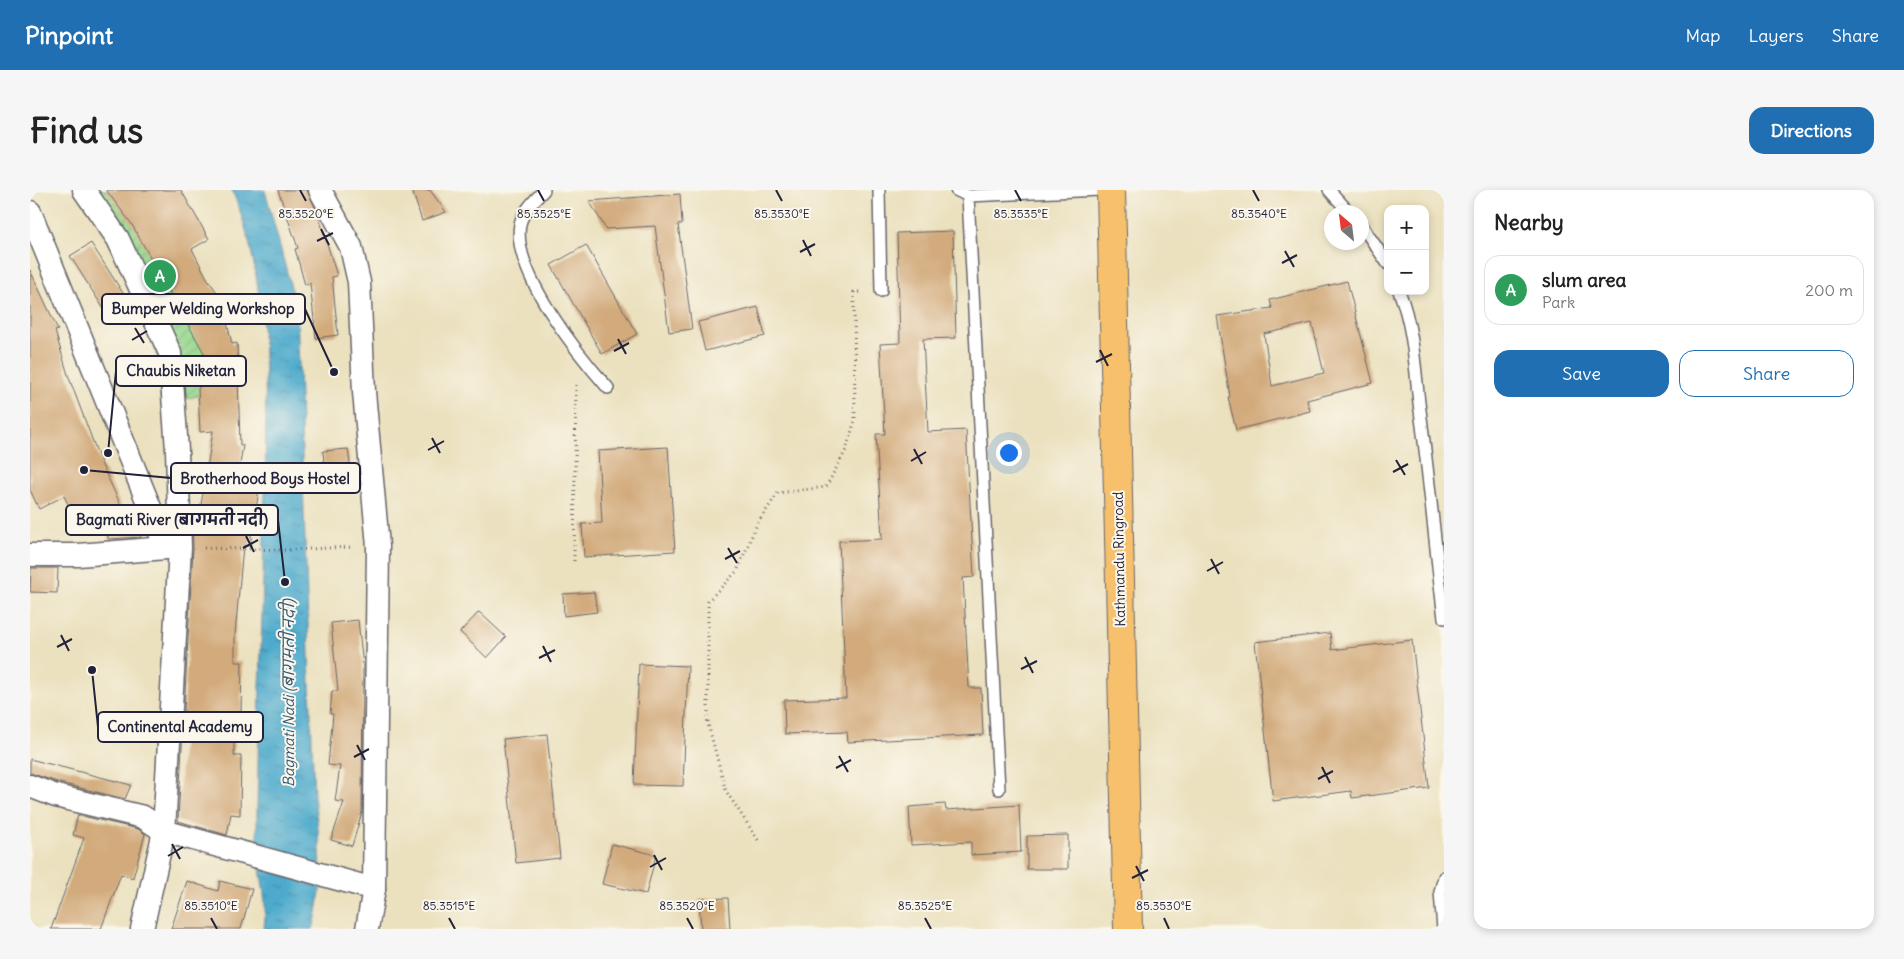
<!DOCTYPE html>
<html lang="en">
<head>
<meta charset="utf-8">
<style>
	:root { --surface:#fff; --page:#f6f6f6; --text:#222; --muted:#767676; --line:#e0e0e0; --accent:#1f6fb2 }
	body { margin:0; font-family:Delius,"Playpen Sans Deva",sans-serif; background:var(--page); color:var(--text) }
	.controls { position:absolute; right:15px; top:15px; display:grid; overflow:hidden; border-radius:10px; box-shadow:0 2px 8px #0003 }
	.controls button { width:45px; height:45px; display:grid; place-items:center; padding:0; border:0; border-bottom:1px solid var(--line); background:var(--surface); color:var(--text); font:25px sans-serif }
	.compass { position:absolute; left:1294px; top:15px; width:45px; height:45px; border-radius:50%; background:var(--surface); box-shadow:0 2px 8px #0003; rotate:332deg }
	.you { position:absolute; left:978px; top:262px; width:18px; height:18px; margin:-12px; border:4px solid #fff; border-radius:50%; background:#1a73e8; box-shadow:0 0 0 8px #1a73e833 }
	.badge { display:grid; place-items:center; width:32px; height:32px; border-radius:50%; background:var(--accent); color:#fff; font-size:16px; font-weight:700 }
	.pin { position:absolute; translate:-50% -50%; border:2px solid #fff; box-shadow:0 1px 5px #0006 }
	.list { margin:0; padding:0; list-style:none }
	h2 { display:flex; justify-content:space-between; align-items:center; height:65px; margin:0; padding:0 20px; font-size:21px }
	h2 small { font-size:16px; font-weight:400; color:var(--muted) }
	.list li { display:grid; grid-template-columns:32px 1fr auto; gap:15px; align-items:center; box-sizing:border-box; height:70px; margin:0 10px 10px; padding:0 10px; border:1px solid var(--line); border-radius:15px }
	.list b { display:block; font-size:19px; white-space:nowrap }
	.list p { margin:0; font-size:16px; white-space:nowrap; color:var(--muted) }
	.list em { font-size:16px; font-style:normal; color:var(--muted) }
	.actions { display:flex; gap:10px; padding:15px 20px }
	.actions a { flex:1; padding:11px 0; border:1px solid var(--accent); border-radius:15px; text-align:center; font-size:18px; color:var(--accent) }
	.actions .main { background:var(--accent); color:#fff }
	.map { position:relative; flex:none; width:1414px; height:739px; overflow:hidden; border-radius:15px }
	header { display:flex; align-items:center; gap:30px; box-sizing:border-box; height:70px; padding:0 25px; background:var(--accent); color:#fff }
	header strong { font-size:24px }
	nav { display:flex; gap:28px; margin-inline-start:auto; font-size:18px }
	.intro { display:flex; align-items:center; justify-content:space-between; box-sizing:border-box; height:120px; padding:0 30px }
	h1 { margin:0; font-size:35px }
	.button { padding:12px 22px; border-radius:15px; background:var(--accent); color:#fff; font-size:18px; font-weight:700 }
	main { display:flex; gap:30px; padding:0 30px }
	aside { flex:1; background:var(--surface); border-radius:15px; box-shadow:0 2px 8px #0003 }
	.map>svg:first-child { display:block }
	.garden { fill:url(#garden-furrows); stroke:#5c7c64 }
	.water { fill:url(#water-ripples); stroke:#386684 }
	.building { fill:#d2aa7b; fill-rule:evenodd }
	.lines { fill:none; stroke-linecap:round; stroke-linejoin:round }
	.service-casing { stroke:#686569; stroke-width:14 }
	.minor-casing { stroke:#686569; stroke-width:25 }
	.trunk-casing { stroke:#686569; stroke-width:30 }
	.path { stroke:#686569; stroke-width:3; stroke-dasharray:1 4; stroke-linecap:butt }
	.service { stroke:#fff; stroke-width:11 }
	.minor { stroke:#fff; stroke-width:22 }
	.trunk { stroke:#f7c06c; stroke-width:28 }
	.ticks { fill:none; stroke:#22223b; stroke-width:2 }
	.labels { text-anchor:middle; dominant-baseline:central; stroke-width:4; stroke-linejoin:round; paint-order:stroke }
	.street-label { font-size:14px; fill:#22223b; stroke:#fbf7ec }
	.water-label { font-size:15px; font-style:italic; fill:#345875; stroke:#fbf7ec }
	.ticks-label { font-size:12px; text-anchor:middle; fill:#22223b; stroke:#fbf7ec; stroke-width:4; stroke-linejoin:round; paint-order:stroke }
	.leader { fill:none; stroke:#22223b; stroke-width:2 }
	.callout-dot { fill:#22223b; stroke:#fbf7ec; stroke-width:2 }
	.callout { fill:#fbf7ec; stroke:#22223b; stroke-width:2 }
	.callout-label { font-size:15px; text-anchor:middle; font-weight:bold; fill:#22223b }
</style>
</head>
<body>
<header>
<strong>Pinpoint</strong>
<nav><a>Map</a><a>Layers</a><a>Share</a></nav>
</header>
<div class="intro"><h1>Find us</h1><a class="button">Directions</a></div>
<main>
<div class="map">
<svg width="1414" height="739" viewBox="0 0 1414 739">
	<defs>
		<pattern id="garden-furrows" width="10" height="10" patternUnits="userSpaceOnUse" patternTransform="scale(1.25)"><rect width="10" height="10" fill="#95d68d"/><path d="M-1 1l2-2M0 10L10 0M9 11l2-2" fill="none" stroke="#80b77b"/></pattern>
		<pattern id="water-ripples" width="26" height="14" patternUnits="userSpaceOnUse" patternTransform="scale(1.25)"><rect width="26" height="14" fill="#4eaacc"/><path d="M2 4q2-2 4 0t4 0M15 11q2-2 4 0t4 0" fill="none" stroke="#408aa7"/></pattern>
	</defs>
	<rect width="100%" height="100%" fill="#fbf7ec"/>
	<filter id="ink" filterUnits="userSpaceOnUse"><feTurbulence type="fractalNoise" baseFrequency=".02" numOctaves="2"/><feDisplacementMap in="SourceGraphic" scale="10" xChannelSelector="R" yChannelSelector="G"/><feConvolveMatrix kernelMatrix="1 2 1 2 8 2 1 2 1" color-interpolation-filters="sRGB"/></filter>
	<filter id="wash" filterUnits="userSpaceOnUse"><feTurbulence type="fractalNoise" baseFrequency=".0096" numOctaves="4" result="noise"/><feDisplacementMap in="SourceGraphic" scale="20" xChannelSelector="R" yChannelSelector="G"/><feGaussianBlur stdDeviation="1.12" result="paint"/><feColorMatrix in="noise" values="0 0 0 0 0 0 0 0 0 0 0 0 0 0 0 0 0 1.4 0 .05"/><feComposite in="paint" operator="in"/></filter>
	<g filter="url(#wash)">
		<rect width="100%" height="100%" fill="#ebe1bf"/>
		<polygon class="garden" points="45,0 137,0 152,24 180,202 132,216 124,148 72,24"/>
		<path class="water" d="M202,0H235L267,120L284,607C290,654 296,693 283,739H234C238,709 231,693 228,664C227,650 227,634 227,619C229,513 233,408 235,302C236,207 240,88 202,0Z"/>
		<g id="blocks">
			<g class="building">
				<polygon points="76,0 151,0 179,49 162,59 177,88 191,108 202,154 207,153 210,255 213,255 209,281 231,285 225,326 221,325 221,356 213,356 205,445 205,472 212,472 211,523 204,523 204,566 211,566 210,625 201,624 197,645 148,631 163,358 162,327 169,327 183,241 170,242 168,198 187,186 101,33"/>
				<polygon points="248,0 277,0 288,24 307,86 302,87 308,145 286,148 280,93 275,95 265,59 268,58"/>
				<polygon points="382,0 400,0 416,22 392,31"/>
				<polygon points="650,4 652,34 648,34 662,139 639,142 625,36 576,39 559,11"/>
				<polygon points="923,41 926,148 893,149 898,242 936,240 944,387 933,388 939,498 951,498 953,545 818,552 817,542 755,544 754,510 816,508 809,351 852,349 846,244 855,244 850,154 870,153 867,43"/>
				<polygon points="61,53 100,114 79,127 40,66"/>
				<polygon points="556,55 607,144 572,164 521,75"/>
				<polygon points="0,80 28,140 25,141 38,185 71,273 94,322 107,321 111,347 78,349 76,322 48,335 34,306 9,319 0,300"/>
				<path d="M1317,91L1343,193L1277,210L1280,221L1206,240L1198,207H1200L1187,126L1242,118L1240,110ZM1282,133L1294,183L1242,196L1234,144Z"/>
				<polygon points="728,117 735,146 675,161 668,132"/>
				<polygon points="638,257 645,361 554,367 552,334 572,333 568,261"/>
				<polygon points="318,259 321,281 295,283 293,261"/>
				<polygon points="1,378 28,378 27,403 0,402"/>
				<polygon points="564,402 567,422 534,426 533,404"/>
				<polygon points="449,422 476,447 457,468 430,442"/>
				<polygon points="328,430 333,476 332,622 322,656 301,650 314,612 305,611 310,576 298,575 303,524 300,524 302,501 308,501 301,433"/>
				<polygon points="1300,443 1302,460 1382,450 1399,598 1322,608 1321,601 1243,611 1225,452"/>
				<polygon points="609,474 658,476 653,596 604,595"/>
				<polygon points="517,544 530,668 486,673 473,549"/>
				<polygon points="0,569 101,595 95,609 30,593 0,583"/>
				<polygon points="915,614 916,620 989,615 991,662 941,665 941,652 881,655 879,617"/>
				<polygon points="48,625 108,639 115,644 103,688 91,684 71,739 21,739 54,648 43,645"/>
				<polygon points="1038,645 1038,679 997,679 997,646"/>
				<polygon points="582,654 626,665 616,704 572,694"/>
				<polygon points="157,691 188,701 190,691 222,699 211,739 141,739"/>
				<polygon points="698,708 700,739 671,739 669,709"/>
			</g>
		</g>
	</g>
	<g filter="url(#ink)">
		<use href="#blocks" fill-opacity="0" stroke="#686569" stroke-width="1"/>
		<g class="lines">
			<defs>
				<g id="service">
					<path d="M514,0C506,9 493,21 490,34C481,81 548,164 578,198"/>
					<polyline points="849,0 851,101"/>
					<polyline points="926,0 938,6"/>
					<polyline points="1299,0 1319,22"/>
					<polyline points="1332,36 1358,74"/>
					<path d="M1369,101C1383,136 1385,176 1389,213C1399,284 1405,356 1414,428"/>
					<polyline points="969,599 938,6 1070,0"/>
					<polyline points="1413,739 1410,702 1414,687"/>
				</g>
				<g id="minor">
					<polyline points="54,0 88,49 140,163 147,260 150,357 134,641 112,739"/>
					<polyline points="290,0 321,57 329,92 334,202 348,356 344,699 337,739"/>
					<polyline points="0,22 136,357"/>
					<polyline points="0,365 48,365 149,357"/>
					<polyline points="0,596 26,606 113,627 134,641 344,699"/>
				</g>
				<polyline id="trunk" points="1081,0 1098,739"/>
			</defs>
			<use href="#service" class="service-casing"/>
			<use href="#minor" class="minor-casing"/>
			<use href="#trunk" class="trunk-casing"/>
			<g class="path">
				<polyline points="174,358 256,360 323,357"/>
				<polyline points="544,371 546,192"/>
				<polyline points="728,650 696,601 678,534 678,411 707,381 727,334 748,303 796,297 816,260 825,230 824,102 833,102"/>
			</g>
			<use href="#service" class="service"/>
			<use href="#minor" class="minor"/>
			<use href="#trunk" class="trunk"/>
		</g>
	</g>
	<path class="ticks" d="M270,0L276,11M508,0L514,11M746,0L752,11M985,0L991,11M1223,0L1229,11M291,39L299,55M773,50L781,66M287,51L303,43M1255,61L1264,77M770,62L785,54M1252,73L1267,65M105,138L114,153M588,149L596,164M102,150L117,141M1070,160L1078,176M584,161L599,153M1066,172L1082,164M402,248L410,263M884,259L892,274M398,260L414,251M1366,270L1375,285M881,271L896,262M1363,282L1378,274M216,346L224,362M213,358L228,350M698,358L707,373M695,369L710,361M1181,369L1189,384M1177,381L1193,372M31,445L39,461M513,456L521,472M27,457L42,449M995,467L1003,483M509,468L525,460M991,479L1007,471M327,555L335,570M809,566L818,582M324,567L339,559M1292,577L1300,593M806,578L821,570M1288,589L1303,581M142,654L150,669M624,665L632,680M138,666L153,657M1106,676L1114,691M620,677L636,668M1102,688L1118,680M181,728L187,739M419,728L425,739M657,728L663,739M895,728L901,739M1134,728L1139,739"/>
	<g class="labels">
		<g class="street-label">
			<text transform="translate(1089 369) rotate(-91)">Kathmandu Ringroad</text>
		</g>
		<g class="water-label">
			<text transform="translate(258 503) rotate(-90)">Bagmati Nadi (बागमती नदी)</text>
		</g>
	</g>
	<g class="ticks-label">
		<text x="276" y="28">85.3520°E</text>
		<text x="514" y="28">85.3525°E</text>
		<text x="752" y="28">85.3530°E</text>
		<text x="991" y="28">85.3535°E</text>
		<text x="1229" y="28">85.3540°E</text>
		<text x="181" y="720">85.3510°E</text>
		<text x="419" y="720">85.3515°E</text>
		<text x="657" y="720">85.3520°E</text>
		<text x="895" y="720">85.3525°E</text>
		<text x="1134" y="720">85.3530°E</text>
	</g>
	<path class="leader" d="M304 182L275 119M78 263L86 181M54 280L141 288M255 392L248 330M62 480L68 537"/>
	<g class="callout-dot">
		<circle cx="304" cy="182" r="5"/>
		<circle cx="78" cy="263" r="5"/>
		<circle cx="54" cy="280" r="5"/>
		<circle cx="255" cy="392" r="5"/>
		<circle cx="62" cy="480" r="5"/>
	</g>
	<g class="callout">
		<rect x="72" y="104" width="203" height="30" rx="5"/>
		<rect x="86" y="166" width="130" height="30" rx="5"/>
		<rect x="141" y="273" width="189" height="30" rx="5"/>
		<rect x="36" y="315" width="212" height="30" rx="5"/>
		<rect x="68" y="522" width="165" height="30" rx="5"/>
	</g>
	<g class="callout-label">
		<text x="173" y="124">Bumper Welding Workshop</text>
		<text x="151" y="186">Chaubis Niketan</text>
		<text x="235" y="294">Brotherhood Boys Hostel</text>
		<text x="142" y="335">Bagmati River (बागमती नदी)</text>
		<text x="150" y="542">Continental Academy</text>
	</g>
</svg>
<div class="controls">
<button>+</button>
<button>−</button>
</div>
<svg class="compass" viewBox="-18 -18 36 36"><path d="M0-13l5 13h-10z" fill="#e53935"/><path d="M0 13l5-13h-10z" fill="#767676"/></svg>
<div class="you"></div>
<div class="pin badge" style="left:130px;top:86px;background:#2e9e5b">A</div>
</div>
<aside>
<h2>Nearby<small></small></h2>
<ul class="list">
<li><span class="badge" style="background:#2e9e5b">A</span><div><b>slum area</b><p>Park</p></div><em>200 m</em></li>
</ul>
<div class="actions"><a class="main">Save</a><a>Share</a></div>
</aside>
</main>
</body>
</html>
